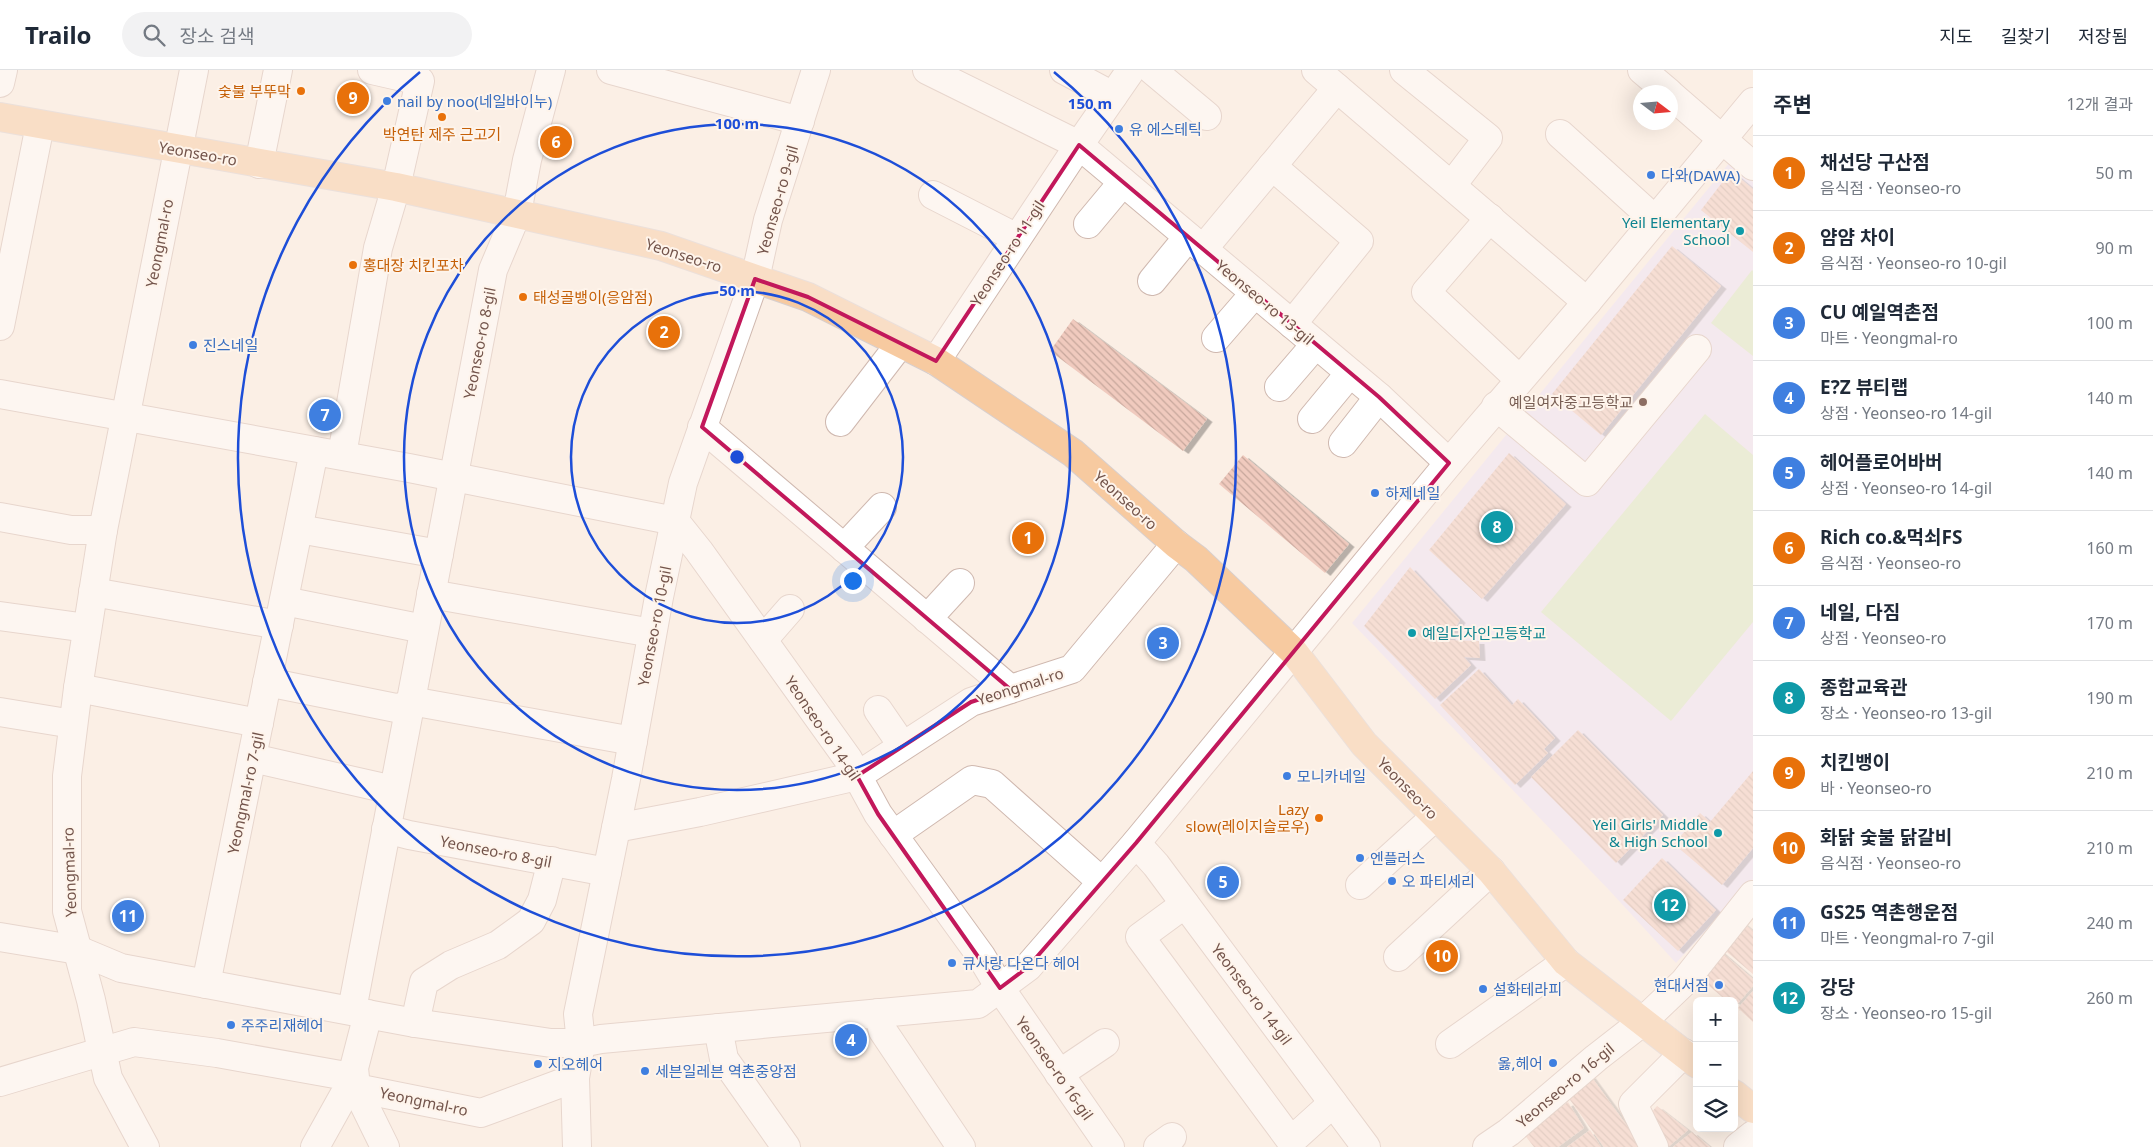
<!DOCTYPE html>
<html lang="ko">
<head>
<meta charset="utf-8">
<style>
	:root { --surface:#fff; --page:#f2f2f3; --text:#1f2937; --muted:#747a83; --line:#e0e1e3; --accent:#e05a4f }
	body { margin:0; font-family:"Noto Sans","Noto Sans KR",sans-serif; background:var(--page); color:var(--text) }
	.controls { position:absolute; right:15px; bottom:15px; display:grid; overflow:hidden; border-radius:8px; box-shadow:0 5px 20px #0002 }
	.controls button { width:45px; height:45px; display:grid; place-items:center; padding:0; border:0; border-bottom:1px solid var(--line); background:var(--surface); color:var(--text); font:25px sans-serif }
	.compass { position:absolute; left:1633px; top:15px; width:45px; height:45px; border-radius:50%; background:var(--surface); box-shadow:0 5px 20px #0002; rotate:106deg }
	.you { position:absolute; left:852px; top:510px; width:18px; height:18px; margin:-12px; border:4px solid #fff; border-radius:50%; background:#1a73e8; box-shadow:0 0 0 8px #1a73e833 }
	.badge { display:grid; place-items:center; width:32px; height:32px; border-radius:50%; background:var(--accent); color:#fff; font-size:16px; font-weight:700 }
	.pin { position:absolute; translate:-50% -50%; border:2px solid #fff; box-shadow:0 1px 5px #0006 }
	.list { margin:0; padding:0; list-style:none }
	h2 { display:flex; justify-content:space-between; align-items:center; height:65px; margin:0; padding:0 20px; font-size:21px }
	h2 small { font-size:16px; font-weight:400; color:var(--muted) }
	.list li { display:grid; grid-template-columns:32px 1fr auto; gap:15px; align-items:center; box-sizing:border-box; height:75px; padding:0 20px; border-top:1px solid var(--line) }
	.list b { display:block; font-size:19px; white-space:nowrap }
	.list p { margin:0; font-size:16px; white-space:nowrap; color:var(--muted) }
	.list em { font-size:16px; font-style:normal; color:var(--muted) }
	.icon { flex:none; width:28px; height:28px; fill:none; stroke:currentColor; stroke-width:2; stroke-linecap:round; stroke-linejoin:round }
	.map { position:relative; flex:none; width:1753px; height:1077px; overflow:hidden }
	header { display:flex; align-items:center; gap:30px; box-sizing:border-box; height:70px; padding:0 25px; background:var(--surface); border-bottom:1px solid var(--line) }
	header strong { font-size:24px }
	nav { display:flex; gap:28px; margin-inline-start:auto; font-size:18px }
	.search { width:350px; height:45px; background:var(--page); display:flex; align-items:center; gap:12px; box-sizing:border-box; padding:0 18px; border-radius:28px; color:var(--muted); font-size:19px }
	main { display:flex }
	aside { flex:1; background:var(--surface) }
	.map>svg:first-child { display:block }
	.education { fill:#ece2f8 }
	.park { fill:#d8e8c4 }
	.building { fill:url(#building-back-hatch); filter:url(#shadow) }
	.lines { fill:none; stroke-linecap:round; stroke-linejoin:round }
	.minor-casing { stroke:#cfb8af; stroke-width:30 }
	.major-casing { stroke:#d8cfcd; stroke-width:30 }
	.minor { stroke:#fff; stroke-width:28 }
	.major { stroke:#f7caa0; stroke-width:28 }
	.marked { fill:none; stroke:#c2185b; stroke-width:4; stroke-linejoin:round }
	.ring { fill:none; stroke:#1d4ed8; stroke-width:2.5 }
	.food-dot { fill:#e8710a; stroke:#fef4eb; stroke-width:2 }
	.shop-dot { fill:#3f7fe0; stroke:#fef4eb; stroke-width:2 }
	.culture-dot { fill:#0f9aa8; stroke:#fef4eb; stroke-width:2 }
	.education-dot { fill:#8d6e63; stroke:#fef4eb; stroke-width:2 }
	.labels { text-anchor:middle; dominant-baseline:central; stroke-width:4; stroke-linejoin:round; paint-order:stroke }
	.food-label { font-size:15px; fill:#c56008; stroke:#fef4eb; text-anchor:end }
	.shop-label { font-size:15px; fill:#366cbe; stroke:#fef4eb; text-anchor:start }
	.street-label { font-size:15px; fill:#73544b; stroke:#fef4eb }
	.culture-label { font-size:15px; fill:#0d838f; stroke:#fef4eb; text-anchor:end }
	.education-label { font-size:15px; fill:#785e54; stroke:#fef4eb; text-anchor:end }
	.centre { fill:#1d4ed8; stroke:#fef4eb; stroke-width:2.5 }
	.ring-label { font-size:15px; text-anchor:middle; font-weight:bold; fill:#1d4ed8; stroke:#fef4eb; stroke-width:4; stroke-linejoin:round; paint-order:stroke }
</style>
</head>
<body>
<header>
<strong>Trailo</strong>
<div class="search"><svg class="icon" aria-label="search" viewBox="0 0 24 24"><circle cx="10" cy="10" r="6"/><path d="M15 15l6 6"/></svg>장소 검색</div>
<nav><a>지도</a><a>길찾기</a><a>저장됨</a></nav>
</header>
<main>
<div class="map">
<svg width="1753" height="1077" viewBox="0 0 1753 1077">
	<defs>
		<pattern id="building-back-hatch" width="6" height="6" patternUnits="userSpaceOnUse" patternTransform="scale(1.25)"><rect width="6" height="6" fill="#f0cabe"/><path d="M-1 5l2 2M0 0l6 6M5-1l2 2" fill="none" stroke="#c7a79c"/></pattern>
		<filter id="shadow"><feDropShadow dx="5.5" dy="3" stdDeviation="0" flood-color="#0004"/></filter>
	</defs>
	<rect width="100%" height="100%" fill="#fbefe5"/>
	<polygon class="education" points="1730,92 1753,112 1753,809 1676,893 1609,820 1352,553"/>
	<g class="park">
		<polygon points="1752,200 1753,201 1753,286 1711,253"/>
		<polygon points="1705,344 1753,385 1753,552 1671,651 1541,542"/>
	</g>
	<g class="building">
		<polygon points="1731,101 1753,119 1753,182 1701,140"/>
		<polygon points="1672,176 1721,216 1601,365 1552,324"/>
		<polygon points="1073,249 1207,349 1183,381 1050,281"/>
		<polygon points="1509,383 1566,434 1482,529 1429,480"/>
		<polygon points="1243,385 1349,474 1325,503 1219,414"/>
		<polygon points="1410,497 1460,550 1448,570 1479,571 1480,588 1464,587 1471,595 1435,629 1364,556"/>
		<polygon points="1479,599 1512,635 1518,629 1555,668 1544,679 1548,683 1515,715 1440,635"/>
		<polygon points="1578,660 1663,745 1616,793 1531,707"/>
		<polygon points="1753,701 1753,778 1722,815 1674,774 1700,743 1710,752"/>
		<polygon points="1662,788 1716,840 1678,881 1623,830"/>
		<polygon points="1742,852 1753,861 1753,904 1721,877"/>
		<polygon points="1719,880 1753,909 1753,916 1734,938 1734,931 1727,931 1697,906"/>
		<polygon points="1753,921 1753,952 1738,938"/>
		<polygon points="1590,1005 1641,1075 1638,1077 1604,1077 1565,1023"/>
		<polygon points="1568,1032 1584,1058 1558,1077 1534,1077 1524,1064"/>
		<polygon points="1657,1036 1688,1060 1668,1077 1664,1077 1644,1051"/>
		<polygon points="1590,1060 1601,1077 1567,1077"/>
		<polygon points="1692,1062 1710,1077 1673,1077"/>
	</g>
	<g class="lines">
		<defs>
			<g id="minor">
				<polyline points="611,0 800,51"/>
				<polyline points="927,0 1079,75 1379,327 1449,393"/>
				<polyline points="1064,0 1113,26"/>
				<polyline points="1152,0 1207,46"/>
				<polyline points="1316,0 1587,232"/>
				<polyline points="1404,0 1488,68 1452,115"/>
				<polyline points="1642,0 1668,22"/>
				<polyline points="0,13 3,0"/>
				<polyline points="1670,24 1753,96"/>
				<polyline points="1560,64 1654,149"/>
				<polyline points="259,94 278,0"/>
				<polyline points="1272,96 1359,171 1292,254"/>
				<polyline points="933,125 1017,168"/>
				<polyline points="1490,148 1426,222 1519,309"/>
				<polyline points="1088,154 1123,112"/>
				<polyline points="1203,179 1337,18"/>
				<polyline points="1152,211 1188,167"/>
				<polyline points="0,256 40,55"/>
				<polyline points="1216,268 1255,223"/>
				<polyline points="936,291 1079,75 1131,0"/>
				<polyline points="1279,317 1316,274"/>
				<polyline points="0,324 409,398 675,451 699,481 848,689 878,744 981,886 1000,918 1110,1077"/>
				<polyline points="1496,336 1587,412 1697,279"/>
				<polyline points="1312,349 1350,303"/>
				<polyline points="840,352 900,274"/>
				<polyline points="702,357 1010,619"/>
				<polyline points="1343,373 1379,327"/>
				<polyline points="342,385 378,178 396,117 420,11 372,0"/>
				<polyline points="0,447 71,460 103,460"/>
				<polyline points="299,459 439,484"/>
				<polyline points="844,478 882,437"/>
				<polyline points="93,522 279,555"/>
				<polyline points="431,524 652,563"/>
				<polyline points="284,531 424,559"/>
				<polyline points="0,546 87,558"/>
				<polyline points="927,549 960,513"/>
				<polyline points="763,570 790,539"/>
				<polyline points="267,612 396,638 422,633 633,671"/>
				<polyline points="78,618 259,653"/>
				<polyline points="878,640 902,675"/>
				<polyline points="0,642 73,654"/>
				<polyline points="252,688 393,720"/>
				<polyline points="616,758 700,742 857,706 971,632 1072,599 1176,474"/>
				<polyline points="386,759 409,765 607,802"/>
				<polyline points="893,765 972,710 992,714 1102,812"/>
				<polyline points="1136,773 1156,795 1366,1077"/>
				<polyline points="1360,815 1436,746"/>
				<polyline points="1185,834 1140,867 1291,1071 1333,1033"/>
				<polyline points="0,867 78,880 121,898 415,953 551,973 581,973 601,969 978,934 1028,897 1136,773 1449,393 1587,232 1753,32"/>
				<polyline points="1398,887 1491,801"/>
				<polyline points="206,914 314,381"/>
				<polyline points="352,940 493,200 517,143 527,90 551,0"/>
				<polyline points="878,943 883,961 961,1077"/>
				<polyline points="368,944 354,998 356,1018 385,1077"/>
				<polyline points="415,953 424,912 451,895 498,875 531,851 542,830 552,791"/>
				<polyline points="718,958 724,989 786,1077"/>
				<polyline points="1450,974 1566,892"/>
				<polyline points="1059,1004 1105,973"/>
				<polyline points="0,1012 134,972 217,983 346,1006 356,1018"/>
				<polyline points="145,1077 108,1008 91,930 67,841 67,706 78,618 103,460 194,0"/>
				<polyline points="315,1077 344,1025 356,1018 481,1043 575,1008"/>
				<polyline points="577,1077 575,1008 581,973 578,944 626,709 659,527 683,413 755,209 768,150 816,0"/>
				<polyline points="1158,1077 1172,1067"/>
				<polyline points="1487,1077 1509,1062 1596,988 1641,953 1684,912 1753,825"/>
				<polyline points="1654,1077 1633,1034 1684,983"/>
				<polyline points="1738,1077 1753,1065"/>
			</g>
			<g id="major">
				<polyline points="0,47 396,117 661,176 808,227 936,291 1073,383 1176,474 1196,489 1293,581 1364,674 1491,801 1566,892 1697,994"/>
				<polyline points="1734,1024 1753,1039"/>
			</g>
		</defs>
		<use href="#minor" class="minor-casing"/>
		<use href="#major" class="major-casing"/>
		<use href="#minor" class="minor"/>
		<use href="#major" class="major"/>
	</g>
	<path d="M0 0H1753V1077H0ZM1079,75L1379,327L1449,393L1136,773L1028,897L1000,918L878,744L857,706L971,632L1010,619L702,357L755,209L808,227L936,291Z" fill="#fbefe5" fill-opacity=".55" fill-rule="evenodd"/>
	<path class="marked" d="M1079,75L1379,327L1449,393L1136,773L1028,897L1000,918L878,744L857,706L971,632L1010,619L702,357L755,209L808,227L936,291Z"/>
	<g class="ring">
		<circle cx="737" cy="387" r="166"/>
		<circle cx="737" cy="387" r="333"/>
		<path d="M1054 2A499 499 0 1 1 420 2"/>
	</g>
	<g class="food-dot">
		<circle cx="301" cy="21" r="5"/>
		<circle cx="442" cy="47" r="5"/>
		<circle cx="353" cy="195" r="5"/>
		<circle cx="523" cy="227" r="5"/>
		<circle cx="1319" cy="748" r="5"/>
	</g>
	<g class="shop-dot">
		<circle cx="387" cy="31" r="5"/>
		<circle cx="1119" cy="59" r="5"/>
		<circle cx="1651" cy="105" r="5"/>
		<circle cx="193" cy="275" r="5"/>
		<circle cx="1375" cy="423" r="5"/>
		<circle cx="1287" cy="706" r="5"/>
		<circle cx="1360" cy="788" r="5"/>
		<circle cx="1392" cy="811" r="5"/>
		<circle cx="952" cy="893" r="5"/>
		<circle cx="1719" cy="915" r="5"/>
		<circle cx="1483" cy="919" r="5"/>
		<circle cx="231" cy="955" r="5"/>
		<circle cx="1553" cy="993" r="5"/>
		<circle cx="538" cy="994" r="5"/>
		<circle cx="645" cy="1001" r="5"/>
	</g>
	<g class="culture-dot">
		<circle cx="1740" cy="161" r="5"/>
		<circle cx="1412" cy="563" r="5"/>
		<circle cx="1718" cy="763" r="5"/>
	</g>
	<circle class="education-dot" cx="1643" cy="332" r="5"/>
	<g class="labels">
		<g class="food-label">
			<text x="291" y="21">숯불 부뚜막</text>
			<text x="442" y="64" text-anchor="middle">박연탄 제주 근고기</text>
			<text x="363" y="195" text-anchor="start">홍대장 치킨포차</text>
			<text x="533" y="227" text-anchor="start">태성골뱅이(응암점)</text>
			<text x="1309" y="739">Lazy<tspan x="1309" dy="17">slow(레이지슬로우)</tspan></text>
		</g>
		<g class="shop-label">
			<text x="397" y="31">nail by noo(네일바이누)</text>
			<text x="1129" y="59">유 에스테틱</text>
			<text x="1661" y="105">다와(DAWA)</text>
			<text x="203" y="275">진스네일</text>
			<text x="1385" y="423">하제네일</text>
			<text x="1297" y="706">모니카네일</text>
			<text x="1370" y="788">엔플러스</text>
			<text x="1402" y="811">오 파티세리</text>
			<text x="962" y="893">큐사랑 다온다 헤어</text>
			<text x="1709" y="915" text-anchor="end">현대서점</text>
			<text x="1493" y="919">설화테라피</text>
			<text x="241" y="955">주주리재헤어</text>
			<text x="1543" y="993" text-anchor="end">옳,헤어</text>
			<text x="548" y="994">지오헤어</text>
			<text x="655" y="1001">세븐일레븐 역촌중앙점</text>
		</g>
		<g class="street-label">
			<text transform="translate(198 83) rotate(10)">Yeonseo-ro</text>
			<text transform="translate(777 130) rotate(-74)">Yeonseo-ro 9-gil</text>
			<text transform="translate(159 173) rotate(-79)">Yeongmal-ro</text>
			<text transform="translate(1007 183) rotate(-57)">Yeonseo-ro 11-gil</text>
			<text transform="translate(684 185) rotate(18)">Yeonseo-ro</text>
			<text transform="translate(1265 232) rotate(40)">Yeonseo-ro 13-gil</text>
			<text transform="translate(479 273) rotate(-79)">Yeonseo-ro 8-gil</text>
			<text transform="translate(1126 430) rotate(42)">Yeonseo-ro</text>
			<text transform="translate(654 556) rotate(-79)">Yeonseo-ro 10-gil</text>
			<text transform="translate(1020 616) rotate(-18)">Yeongmal-ro</text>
			<text transform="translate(823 658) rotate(56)">Yeonseo-ro 14-gil</text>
			<text transform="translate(1408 718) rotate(46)">Yeonseo-ro</text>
			<text transform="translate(245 723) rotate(-78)">Yeongmal-ro 7-gil</text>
			<text transform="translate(496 781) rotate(11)">Yeonseo-ro 8-gil</text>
			<text transform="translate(69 802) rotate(-92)">Yeongmal-ro</text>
			<text transform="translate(1252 924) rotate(53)">Yeonseo-ro 14-gil</text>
			<text transform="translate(1055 998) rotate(55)">Yeonseo-ro 16-gil</text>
			<text transform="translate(1565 1015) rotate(-40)">Yeonseo-ro 16-gil</text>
			<text transform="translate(424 1031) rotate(12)">Yeongmal-ro</text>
		</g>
		<g class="culture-label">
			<text x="1730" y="152">Yeil Elementary<tspan x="1730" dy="17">School</tspan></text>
			<text x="1422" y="563" text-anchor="start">예일디자인고등학교</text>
			<text x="1708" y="754">Yeil Girls' Middle<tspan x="1708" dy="17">&amp; High School</tspan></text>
		</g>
		<g class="education-label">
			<text x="1633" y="332">예일여자중고등학교</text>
		</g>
	</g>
	<circle cx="737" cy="387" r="8" class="centre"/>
	<g class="ring-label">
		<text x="1090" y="39">150 m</text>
		<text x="737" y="59">100 m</text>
		<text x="737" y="226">50 m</text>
	</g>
</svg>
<div class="controls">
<button>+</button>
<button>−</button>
<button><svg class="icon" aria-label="layers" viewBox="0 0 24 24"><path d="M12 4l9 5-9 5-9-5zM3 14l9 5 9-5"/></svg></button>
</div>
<svg class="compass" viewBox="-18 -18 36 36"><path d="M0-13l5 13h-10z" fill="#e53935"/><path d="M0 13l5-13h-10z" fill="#747a83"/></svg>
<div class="you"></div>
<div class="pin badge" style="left:1028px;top:468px;background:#e8710a">1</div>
<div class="pin badge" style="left:664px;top:262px;background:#e8710a">2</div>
<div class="pin badge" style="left:1163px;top:573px;background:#3f7fe0">3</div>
<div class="pin badge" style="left:851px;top:970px;background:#3f7fe0">4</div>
<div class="pin badge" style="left:1223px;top:812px;background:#3f7fe0">5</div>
<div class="pin badge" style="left:556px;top:72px;background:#e8710a">6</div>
<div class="pin badge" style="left:325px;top:345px;background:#3f7fe0">7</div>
<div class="pin badge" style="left:1497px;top:457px;background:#0f9aa8">8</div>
<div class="pin badge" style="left:353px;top:28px;background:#e8710a">9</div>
<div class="pin badge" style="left:1442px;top:886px;background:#e8710a">10</div>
<div class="pin badge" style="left:128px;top:846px;background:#3f7fe0">11</div>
<div class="pin badge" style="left:1670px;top:835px;background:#0f9aa8">12</div>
</div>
<aside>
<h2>주변<small>12개 결과</small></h2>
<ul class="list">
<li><span class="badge" style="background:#e8710a">1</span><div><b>채선당 구산점</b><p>음식점 · Yeonseo-ro</p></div><em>50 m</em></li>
<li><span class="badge" style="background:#e8710a">2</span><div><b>얌얌 차이</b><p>음식점 · Yeonseo-ro 10-gil</p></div><em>90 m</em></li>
<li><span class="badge" style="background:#3f7fe0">3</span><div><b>CU 예일역촌점</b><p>마트 · Yeongmal-ro</p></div><em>100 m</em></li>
<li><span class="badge" style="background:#3f7fe0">4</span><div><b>E?Z 뷰티랩</b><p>상점 · Yeonseo-ro 14-gil</p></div><em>140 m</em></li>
<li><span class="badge" style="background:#3f7fe0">5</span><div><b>헤어플로어바버</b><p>상점 · Yeonseo-ro 14-gil</p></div><em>140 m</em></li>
<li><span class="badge" style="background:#e8710a">6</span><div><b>Rich co.&amp;먹쇠FS</b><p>음식점 · Yeonseo-ro</p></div><em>160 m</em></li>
<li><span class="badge" style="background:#3f7fe0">7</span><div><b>네일, 다짐</b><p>상점 · Yeonseo-ro</p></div><em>170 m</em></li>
<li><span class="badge" style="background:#0f9aa8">8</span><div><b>종합교육관</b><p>장소 · Yeonseo-ro 13-gil</p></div><em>190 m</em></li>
<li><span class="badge" style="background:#e8710a">9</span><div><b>치킨뱅이</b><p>바 · Yeonseo-ro</p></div><em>210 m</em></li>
<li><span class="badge" style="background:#e8710a">10</span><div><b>화닭 숯불 닭갈비</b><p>음식점 · Yeonseo-ro</p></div><em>210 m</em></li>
<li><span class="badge" style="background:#3f7fe0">11</span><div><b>GS25 역촌행운점</b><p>마트 · Yeongmal-ro 7-gil</p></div><em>240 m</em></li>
<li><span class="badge" style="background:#0f9aa8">12</span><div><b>강당</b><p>장소 · Yeonseo-ro 15-gil</p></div><em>260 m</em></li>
</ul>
</aside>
</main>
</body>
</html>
